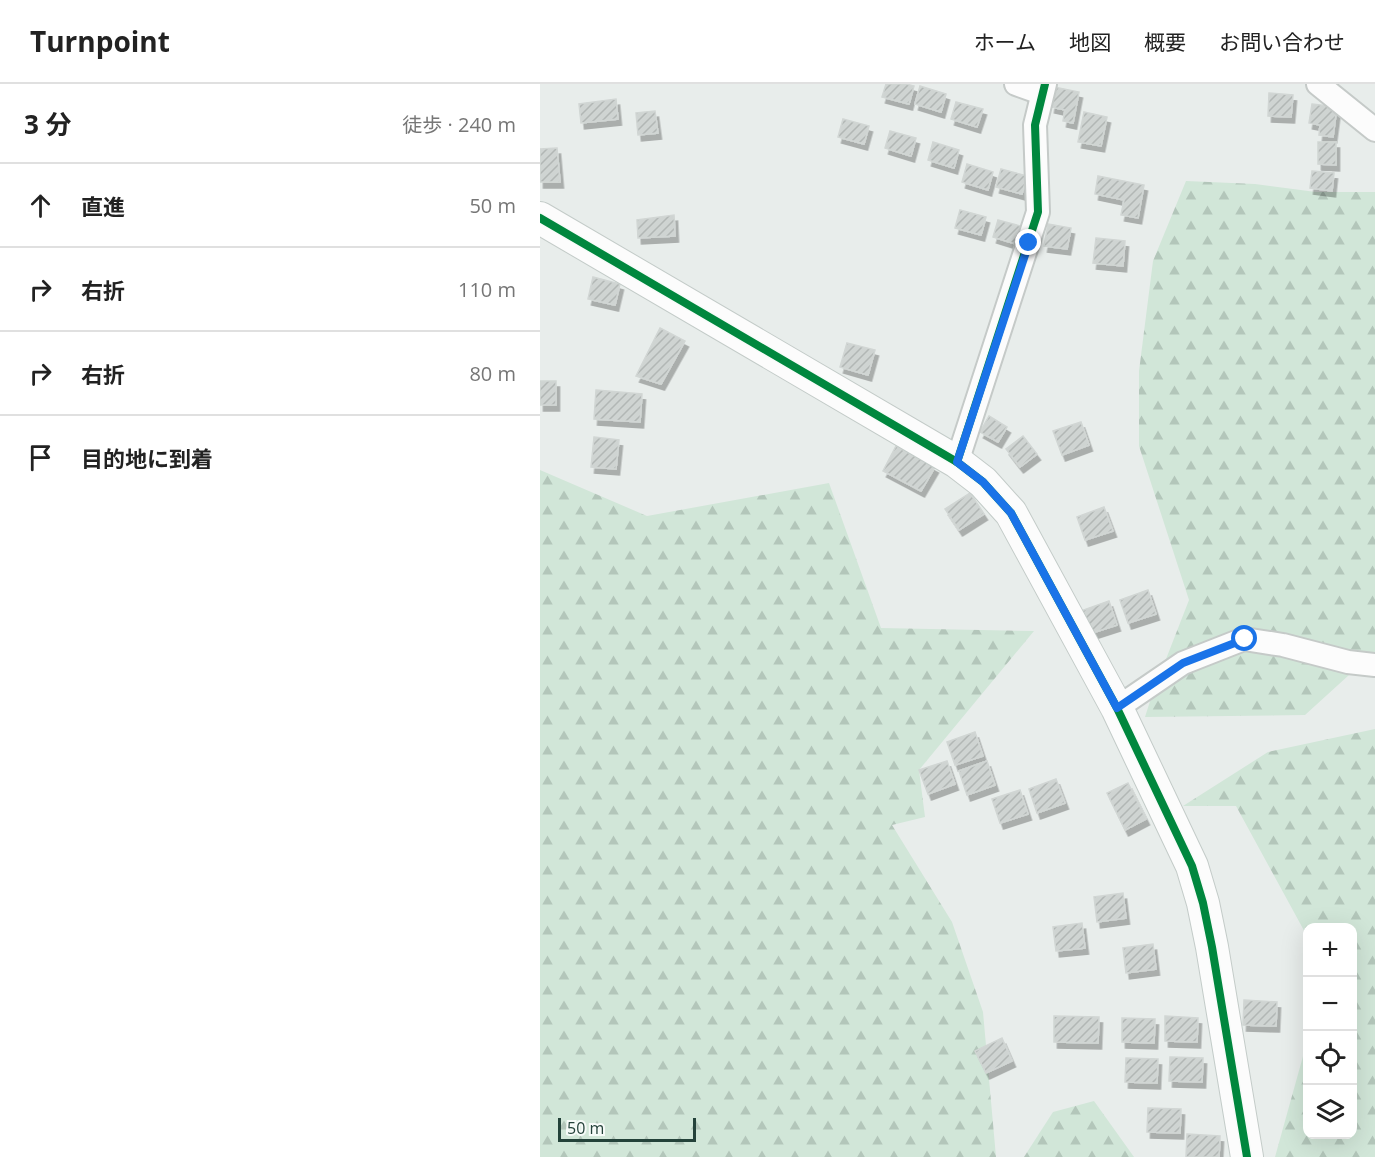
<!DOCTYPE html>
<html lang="ja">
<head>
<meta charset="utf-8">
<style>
	:root { --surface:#fff; --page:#f6f6f6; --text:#222; --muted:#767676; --line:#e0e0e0 }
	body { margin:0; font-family:"Open Sans","Noto Sans JP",sans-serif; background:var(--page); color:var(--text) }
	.controls { position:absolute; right:18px; bottom:18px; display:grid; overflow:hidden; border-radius:12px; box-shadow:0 6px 24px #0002 }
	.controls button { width:54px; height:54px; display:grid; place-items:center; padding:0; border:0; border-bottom:2px solid var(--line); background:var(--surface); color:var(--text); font:30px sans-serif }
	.scale { position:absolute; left:18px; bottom:15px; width:138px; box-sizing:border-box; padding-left:6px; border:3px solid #24423a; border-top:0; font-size:16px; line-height:21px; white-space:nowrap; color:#24423a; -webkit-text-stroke:4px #f7fbf9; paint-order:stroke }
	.stop { position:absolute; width:18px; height:18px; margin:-14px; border:4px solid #1a73e8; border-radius:50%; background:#fff }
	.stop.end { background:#1a73e8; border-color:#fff; box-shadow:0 2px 6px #0008 }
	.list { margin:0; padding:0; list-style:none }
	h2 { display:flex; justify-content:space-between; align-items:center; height:78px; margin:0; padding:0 24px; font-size:26px }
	h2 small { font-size:20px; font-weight:400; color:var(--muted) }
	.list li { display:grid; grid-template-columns:39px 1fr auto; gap:18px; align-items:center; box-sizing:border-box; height:84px; padding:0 24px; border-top:2px solid var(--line) }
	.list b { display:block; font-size:22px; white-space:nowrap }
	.list em { font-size:20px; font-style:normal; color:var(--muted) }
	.icon { flex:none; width:33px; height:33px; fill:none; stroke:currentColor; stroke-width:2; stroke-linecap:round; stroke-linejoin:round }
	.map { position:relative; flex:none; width:835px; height:1073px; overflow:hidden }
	header { display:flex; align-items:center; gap:36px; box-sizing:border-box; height:84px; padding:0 30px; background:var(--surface); border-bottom:2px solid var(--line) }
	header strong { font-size:28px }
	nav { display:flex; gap:33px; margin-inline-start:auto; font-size:21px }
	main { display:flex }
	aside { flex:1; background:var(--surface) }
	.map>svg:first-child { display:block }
	.forest { fill:url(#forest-firs) }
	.building { fill:url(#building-hatch); stroke:#d1d6d4; stroke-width:1.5; filter:url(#shadow) }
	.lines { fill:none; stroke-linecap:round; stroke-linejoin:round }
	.street-casing { stroke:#c5cac8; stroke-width:26 }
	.secondary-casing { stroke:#c3cbc8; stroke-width:34 }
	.street { stroke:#fcfcfc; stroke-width:22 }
	.secondary { stroke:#fcfcfc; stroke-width:32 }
	.cycleway-casing { stroke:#f7fbf9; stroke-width:11 }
	.cycleway { stroke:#00873e; stroke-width:8 }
	.route { stroke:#1a73e8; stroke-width:8 }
</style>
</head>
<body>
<header>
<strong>Turnpoint</strong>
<nav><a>ホーム</a><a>地図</a><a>概要</a><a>お問い合わせ</a></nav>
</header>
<main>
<aside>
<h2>3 分<small>徒歩 · 240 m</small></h2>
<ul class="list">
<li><svg class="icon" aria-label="ahead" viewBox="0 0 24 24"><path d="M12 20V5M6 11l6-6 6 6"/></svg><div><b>直進</b></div><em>50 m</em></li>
<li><svg class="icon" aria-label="right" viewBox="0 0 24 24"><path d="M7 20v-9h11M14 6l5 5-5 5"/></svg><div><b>右折</b></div><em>110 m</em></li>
<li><svg class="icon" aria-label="right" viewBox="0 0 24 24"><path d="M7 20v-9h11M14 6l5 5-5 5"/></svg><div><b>右折</b></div><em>80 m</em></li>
<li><svg class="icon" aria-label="arrive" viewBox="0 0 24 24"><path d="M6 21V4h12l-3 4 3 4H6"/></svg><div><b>目的地に到着</b></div></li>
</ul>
</aside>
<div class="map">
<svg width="835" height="1073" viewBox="0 0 835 1073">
	<defs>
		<pattern id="forest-firs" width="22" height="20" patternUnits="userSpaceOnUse" patternTransform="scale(1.5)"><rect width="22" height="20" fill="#d1e6d8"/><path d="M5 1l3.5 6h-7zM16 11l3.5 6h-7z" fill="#b3c6ba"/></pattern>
		<pattern id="building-hatch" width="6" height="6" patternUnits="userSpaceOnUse" patternTransform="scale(1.5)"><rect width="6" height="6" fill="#cfd4d2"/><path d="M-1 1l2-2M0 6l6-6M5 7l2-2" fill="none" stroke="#b2b7b5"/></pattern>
		<filter id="shadow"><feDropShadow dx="3.5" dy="6" stdDeviation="0" flood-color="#0004"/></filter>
	</defs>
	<rect width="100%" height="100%" fill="#e8edeb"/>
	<g class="forest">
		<polygon points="646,97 715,100 776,108 835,108 835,590 809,591 765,631 605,633 612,611 649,516 599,362 599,287 613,177"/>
		<polygon points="0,386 107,432 289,399 341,544 494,547 379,686 385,733 352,741 412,838 443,928 456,1073 0,1073"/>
		<polygon points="835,645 835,1073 735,1073 765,965 767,926 768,1050 812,1050 812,844 768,844 767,852 696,722 643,722 728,668"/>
		<polygon points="554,1017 594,1073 484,1073 513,1028"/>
	</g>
	<g class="building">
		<polygon points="346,0 366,0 374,2 369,20 342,13"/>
		<polygon points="380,2 406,10 401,28 375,20"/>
		<polygon points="514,3 539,8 533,39 523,37 525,26 511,23"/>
		<polygon points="729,9 753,11 751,33 728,32"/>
		<polygon points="76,15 78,35 41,39 39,20"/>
		<polygon points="416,18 443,25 437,43 411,35"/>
		<polygon points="772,20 797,23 793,53 779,51 780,41 769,39"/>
		<polygon points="115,27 118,49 98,51 96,29"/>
		<polygon points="544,28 567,33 561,62 538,58"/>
		<polygon points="303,35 329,42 324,60 298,53"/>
		<polygon points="350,47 376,54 371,72 345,64"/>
		<polygon points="393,58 419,66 414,84 388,76"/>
		<polygon points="778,58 796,58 796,81 778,80"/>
		<polygon points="17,64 20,98 0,98 0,65"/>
		<polygon points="427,80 453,88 448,106 422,98"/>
		<polygon points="461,85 487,92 482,110 456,103"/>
		<polygon points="772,87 794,89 792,107 770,104"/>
		<polygon points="558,92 604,101 598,134 581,131 584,116 555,110"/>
		<polygon points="420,126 446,133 441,151 415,144"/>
		<polygon points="134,131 135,152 98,154 97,136"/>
		<polygon points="458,136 484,143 479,161 453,153"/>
		<polygon points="508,140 531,144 527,165 504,162"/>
		<polygon points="556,154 585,157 583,182 553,179"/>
		<polygon points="53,193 80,200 75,221 48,215"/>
		<polygon points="120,244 145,257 121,300 96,292"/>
		<polygon points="307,259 335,266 328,291 300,283"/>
		<rect x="0" y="297" width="16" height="24"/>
		<polygon points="56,306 102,310 100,338 54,335"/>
		<polygon points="449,332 467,343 458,358 440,348"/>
		<polygon points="541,338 549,361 522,371 513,347"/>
		<polygon points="483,352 497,370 480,383 466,365"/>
		<polygon points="54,353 79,356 76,385 51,383"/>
		<polygon points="356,362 395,383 381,407 343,387"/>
		<polygon points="430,409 444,430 419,446 405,425"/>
		<polygon points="564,423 573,447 545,456 537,433"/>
		<polygon points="608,506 616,530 588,539 580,516"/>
		<polygon points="569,517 577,541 549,550 541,527"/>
		<polygon points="435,648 443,672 415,681 407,658"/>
		<polygon points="407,677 415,700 388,710 379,686"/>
		<polygon points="447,677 455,701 427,711 419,687"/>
		<polygon points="516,695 525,719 497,729 489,705"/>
		<polygon points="588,699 606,735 585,746 567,709"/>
		<polygon points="480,706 488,730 460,739 452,715"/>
		<polygon points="583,809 586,834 557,838 554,813"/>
		<polygon points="542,839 545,864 516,867 513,843"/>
		<polygon points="613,860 616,885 586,889 583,864"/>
		<polygon points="704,916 737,918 736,942 703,941"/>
		<polygon points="514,932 559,933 558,959 514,958"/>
		<polygon points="625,932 658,934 657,958 625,957"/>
		<polygon points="582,934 615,935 614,959 582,958"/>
		<polygon points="462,954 472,977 446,989 435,967"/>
		<polygon points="630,973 663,974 662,998 629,997"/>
		<polygon points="586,974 618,975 617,999 585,998"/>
		<polygon points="608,1024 641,1025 640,1049 607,1048"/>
		<polygon points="647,1050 680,1052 679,1073 646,1073"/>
	</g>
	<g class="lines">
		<defs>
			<g id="street">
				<polyline points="476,0 501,9"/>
				<polyline points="778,0 835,46"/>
				<polyline points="417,378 498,128 495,41 505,0"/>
				<polyline points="577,624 643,579 704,555 743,561 808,578 835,581"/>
			</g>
			<polyline id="secondary" points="0,134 417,378 443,398 471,429 577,624 652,782 663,819 672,863 707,1073"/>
		</defs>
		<use href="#street" class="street-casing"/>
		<use href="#secondary" class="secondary-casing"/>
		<use href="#street" class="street"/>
		<use href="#secondary" class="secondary"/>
		<defs>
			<g id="cycleway">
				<polyline points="0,134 417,378 443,398 471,429 577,624 652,782 663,819 672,863 707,1073"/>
				<polyline points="417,378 498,128 495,41 505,0"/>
			</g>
		</defs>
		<use href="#cycleway" class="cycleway-casing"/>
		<use href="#cycleway" class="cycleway"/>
	</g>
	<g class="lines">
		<polyline class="route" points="489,159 417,378 443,398 471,429 577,624 643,579 705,555"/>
	</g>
</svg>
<div class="controls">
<button>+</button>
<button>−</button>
<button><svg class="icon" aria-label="locate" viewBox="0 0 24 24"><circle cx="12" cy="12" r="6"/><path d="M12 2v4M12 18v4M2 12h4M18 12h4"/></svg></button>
<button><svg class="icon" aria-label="layers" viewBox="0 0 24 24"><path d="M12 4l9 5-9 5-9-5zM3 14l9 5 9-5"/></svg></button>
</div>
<div class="scale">50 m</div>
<div class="stop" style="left:705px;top:555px"></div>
<div class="stop end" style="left:489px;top:159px"></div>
</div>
</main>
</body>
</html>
